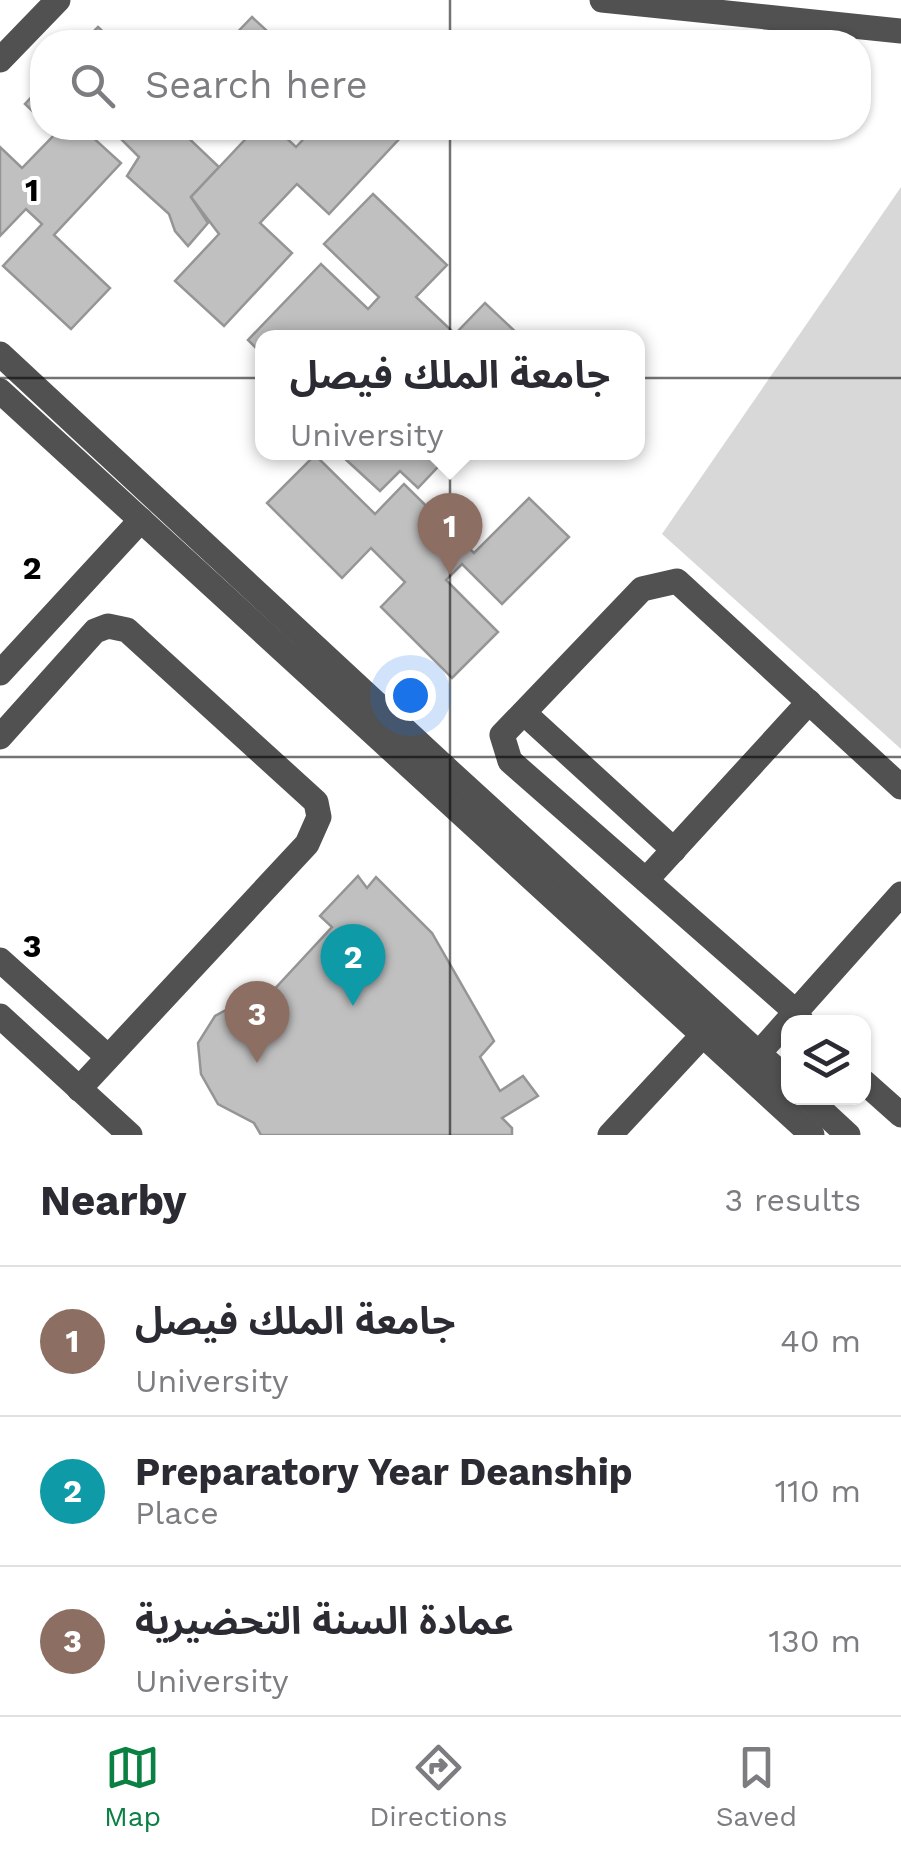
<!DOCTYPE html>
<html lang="en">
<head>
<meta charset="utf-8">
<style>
	:root { --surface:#fff; --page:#f7f7f7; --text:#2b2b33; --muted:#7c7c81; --line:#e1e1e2; --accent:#0b8043 }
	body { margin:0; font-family:"Work Sans","Noto Sans Arabic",sans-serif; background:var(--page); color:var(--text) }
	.controls { position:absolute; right:30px; bottom:30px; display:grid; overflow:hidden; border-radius:20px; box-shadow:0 2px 8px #0004 }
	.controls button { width:90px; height:90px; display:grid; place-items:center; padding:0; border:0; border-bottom:2px solid var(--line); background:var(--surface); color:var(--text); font:50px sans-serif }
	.you { position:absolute; left:410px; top:695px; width:35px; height:35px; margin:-25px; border:8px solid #fff; border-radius:50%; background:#1a73e8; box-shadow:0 0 0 15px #1a73e833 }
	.badge { display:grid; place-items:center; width:65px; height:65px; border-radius:50%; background:var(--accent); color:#fff; font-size:32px; font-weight:700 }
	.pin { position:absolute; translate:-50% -82px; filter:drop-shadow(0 2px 5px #0008) }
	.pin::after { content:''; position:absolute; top:52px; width:35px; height:30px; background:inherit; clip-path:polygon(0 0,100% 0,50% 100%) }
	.popup { position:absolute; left:255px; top:330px; width:390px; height:130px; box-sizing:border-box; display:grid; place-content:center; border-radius:20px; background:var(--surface); filter:drop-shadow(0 2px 8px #0005); font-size:32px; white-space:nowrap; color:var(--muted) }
	.popup b { font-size:38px; color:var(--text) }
	.popup::after { content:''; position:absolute; left:50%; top:100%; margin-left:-20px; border:20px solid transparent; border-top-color:var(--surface) }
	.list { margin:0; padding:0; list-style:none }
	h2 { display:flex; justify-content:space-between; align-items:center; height:130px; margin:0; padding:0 40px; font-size:42px }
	h2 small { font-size:32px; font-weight:400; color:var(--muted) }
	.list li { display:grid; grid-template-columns:65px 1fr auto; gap:30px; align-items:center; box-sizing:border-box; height:150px; padding:0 40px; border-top:2px solid var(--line) }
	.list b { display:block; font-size:38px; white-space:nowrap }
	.list p { margin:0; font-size:32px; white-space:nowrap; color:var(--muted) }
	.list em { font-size:32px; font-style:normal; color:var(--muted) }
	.icon { flex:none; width:55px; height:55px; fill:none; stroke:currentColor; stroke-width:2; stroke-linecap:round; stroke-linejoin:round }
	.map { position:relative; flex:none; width:901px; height:1135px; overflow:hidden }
	.search { position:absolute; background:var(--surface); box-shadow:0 2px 8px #0004; left:30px; right:30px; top:30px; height:110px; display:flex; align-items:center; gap:25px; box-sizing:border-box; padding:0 35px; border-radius:40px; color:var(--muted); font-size:38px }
	.sheet { height:580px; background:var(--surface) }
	nav { display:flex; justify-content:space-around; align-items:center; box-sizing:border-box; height:140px; border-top:2px solid var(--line); background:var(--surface); font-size:28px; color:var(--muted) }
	nav a { display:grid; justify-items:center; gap:5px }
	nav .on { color:var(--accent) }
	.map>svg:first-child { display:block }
	.green { fill:#d8d8d8 }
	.building { fill:#c0c0c0; stroke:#959595; stroke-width:2.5 }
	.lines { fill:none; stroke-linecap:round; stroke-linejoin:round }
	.minor { stroke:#515151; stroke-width:25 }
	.grid { fill:none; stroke:#000; stroke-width:2.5; stroke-opacity:0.55 }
	.grid-label { font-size:32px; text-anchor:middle; font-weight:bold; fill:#000; stroke:#fff; stroke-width:8; stroke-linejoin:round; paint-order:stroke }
</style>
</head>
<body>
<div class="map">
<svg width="901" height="1135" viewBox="0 0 901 1135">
	<rect width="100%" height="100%" fill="#fff"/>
	<polygon class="green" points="901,187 901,749 662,534"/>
	<g class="building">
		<polygon points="252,17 279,42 228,42"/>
		<polygon points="98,27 114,42 83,42"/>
		<polygon points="42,86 42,120 25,104"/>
		<polygon points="50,128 97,128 90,135 121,163 54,235 110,288 71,329 3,266 42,224 26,209 0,236 0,147 22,168 56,133"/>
		<polygon points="130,128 178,128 219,167 191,197 208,223 188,246 175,231 169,214 127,176 139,157 120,138"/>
		<polygon points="256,128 292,128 284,136 296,147 314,128 388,128 400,138 329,214 297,184 260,223 292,253 224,326 175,281 219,234 191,197"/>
		<polygon points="373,194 447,265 416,297 455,334 485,303 522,338 359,338 354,333 349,338 262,338 262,354 248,340 321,264 368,309 379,297 324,244"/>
		<polygon points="345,452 452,452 418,488 400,471 380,491 342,456"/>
		<polygon points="315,455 375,514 404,484 474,553 529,498 569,537 502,604 462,564 446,580 498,632 452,678 381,607 405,582 371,548 342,578 267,503"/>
		<polygon points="358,876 367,888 376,877 432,933 494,1041 480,1057 500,1091 523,1076 538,1096 502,1118 512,1128 512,1135 261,1135 254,1123 218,1104 201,1074 198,1043 215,1016 250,997 268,996 332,927 320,916"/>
	</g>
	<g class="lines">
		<g class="minor">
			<polyline points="602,0 901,31"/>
			<polyline points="0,60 58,0"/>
			<polyline points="0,354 450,772 788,1080"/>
			<polyline points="0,391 812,1135"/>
			<polyline points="0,673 141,520"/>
			<polyline points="524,713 674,850"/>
			<polyline points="0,737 95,631 108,626 127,630 316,802 319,817 307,844 79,1089"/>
			<polyline points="646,880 809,702"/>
			<polyline points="0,960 108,1057"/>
			<polyline points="0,1016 130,1135"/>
			<polyline points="802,1022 796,1012 510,761 502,735 642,589 677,581 901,787"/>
			<polyline points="759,1053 901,894"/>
			<polyline points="864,1082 901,1115"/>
			<polyline points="808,1098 848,1135"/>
			<polyline points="610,1135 702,1036"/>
		</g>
	</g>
	<path class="grid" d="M450,0V42M450,128V1135M0,378H901M0,757H901"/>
	<g class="grid-label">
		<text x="32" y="201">1</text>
		<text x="32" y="579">2</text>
		<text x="32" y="957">3</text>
	</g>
</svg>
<div class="controls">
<button><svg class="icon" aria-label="layers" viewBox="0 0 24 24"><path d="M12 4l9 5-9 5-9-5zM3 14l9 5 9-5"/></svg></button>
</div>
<div class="you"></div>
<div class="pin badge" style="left:450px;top:575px;background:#8d6e63">1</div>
<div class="popup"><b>جامعة الملك فيصل</b>University</div>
<div class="pin badge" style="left:353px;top:1006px;background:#0f9aa8">2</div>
<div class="pin badge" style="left:257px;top:1063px;background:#8d6e63">3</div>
<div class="search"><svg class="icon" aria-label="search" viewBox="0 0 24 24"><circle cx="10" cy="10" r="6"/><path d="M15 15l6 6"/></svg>Search here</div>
</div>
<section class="sheet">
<h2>Nearby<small>3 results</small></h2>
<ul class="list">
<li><span class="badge" style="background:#8d6e63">1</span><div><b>جامعة الملك فيصل</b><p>University</p></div><em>40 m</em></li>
<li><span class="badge" style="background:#0f9aa8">2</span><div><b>Preparatory Year Deanship</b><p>Place</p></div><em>110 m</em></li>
<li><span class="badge" style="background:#8d6e63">3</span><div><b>عمادة السنة التحضيرية</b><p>University</p></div><em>130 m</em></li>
</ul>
</section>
<nav>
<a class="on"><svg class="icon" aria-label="map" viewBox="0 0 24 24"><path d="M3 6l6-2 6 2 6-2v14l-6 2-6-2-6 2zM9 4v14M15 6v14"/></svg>Map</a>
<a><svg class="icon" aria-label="directions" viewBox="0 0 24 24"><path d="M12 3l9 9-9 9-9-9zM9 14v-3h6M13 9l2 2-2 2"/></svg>Directions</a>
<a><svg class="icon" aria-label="saved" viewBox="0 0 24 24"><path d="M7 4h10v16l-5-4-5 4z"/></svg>Saved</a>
</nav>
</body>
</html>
